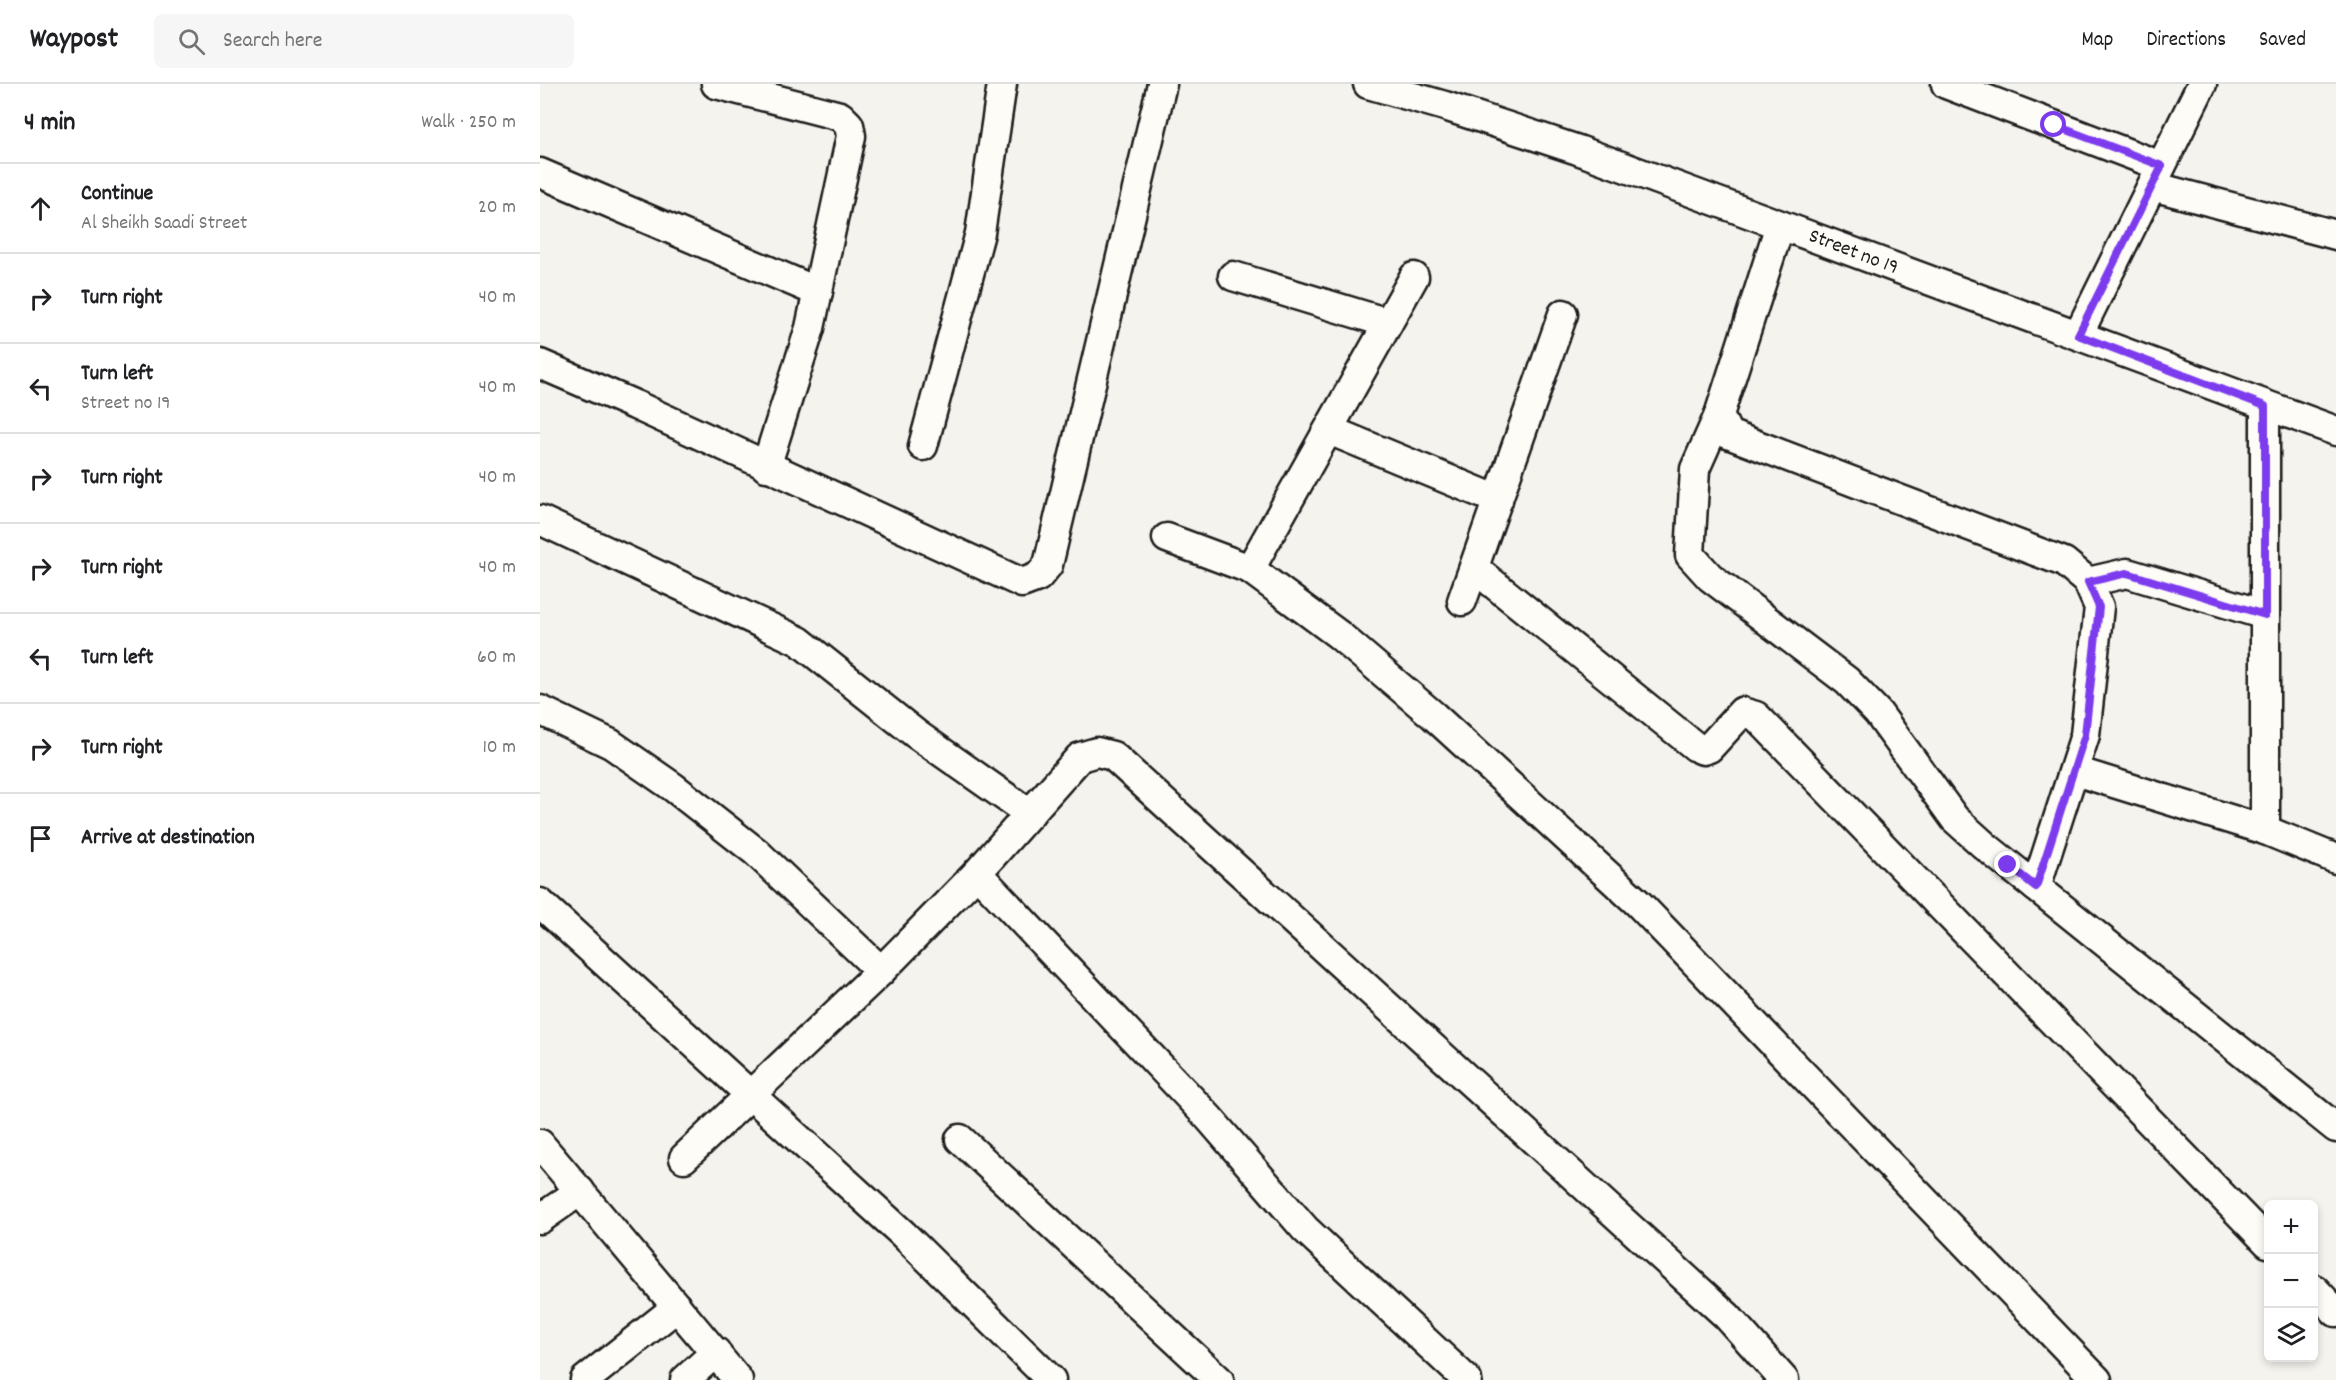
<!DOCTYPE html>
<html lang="en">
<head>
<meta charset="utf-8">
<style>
	:root { --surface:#fff; --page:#f6f6f6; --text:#202124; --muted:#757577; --line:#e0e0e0 }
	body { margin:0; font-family:Dekko,sans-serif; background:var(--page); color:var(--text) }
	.controls { position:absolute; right:18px; bottom:18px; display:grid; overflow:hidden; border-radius:9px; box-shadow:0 3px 9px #0003 }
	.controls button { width:54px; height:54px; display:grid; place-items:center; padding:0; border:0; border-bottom:2px solid var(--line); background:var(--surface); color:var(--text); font:30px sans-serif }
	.stop { position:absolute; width:18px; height:18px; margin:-14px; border:4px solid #7c3aed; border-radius:50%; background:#fff }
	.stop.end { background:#7c3aed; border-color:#fff; box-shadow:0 2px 6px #0008 }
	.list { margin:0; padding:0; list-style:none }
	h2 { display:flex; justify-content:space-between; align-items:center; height:78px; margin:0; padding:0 24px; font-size:26px }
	h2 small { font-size:20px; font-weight:400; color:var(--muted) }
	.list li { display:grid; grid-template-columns:39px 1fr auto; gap:18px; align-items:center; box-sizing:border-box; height:90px; padding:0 24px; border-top:2px solid var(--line) }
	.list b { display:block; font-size:22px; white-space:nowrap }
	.list p { margin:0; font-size:20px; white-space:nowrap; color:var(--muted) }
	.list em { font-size:20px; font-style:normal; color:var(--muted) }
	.icon { flex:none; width:33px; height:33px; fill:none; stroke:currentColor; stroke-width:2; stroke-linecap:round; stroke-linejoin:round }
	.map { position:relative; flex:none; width:1796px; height:1296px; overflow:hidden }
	header { display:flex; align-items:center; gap:36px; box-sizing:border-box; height:84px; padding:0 30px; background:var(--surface); border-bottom:2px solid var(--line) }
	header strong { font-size:28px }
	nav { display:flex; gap:33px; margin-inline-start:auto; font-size:21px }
	.search { width:420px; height:54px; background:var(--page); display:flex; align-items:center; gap:15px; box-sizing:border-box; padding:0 21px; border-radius:9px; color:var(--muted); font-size:22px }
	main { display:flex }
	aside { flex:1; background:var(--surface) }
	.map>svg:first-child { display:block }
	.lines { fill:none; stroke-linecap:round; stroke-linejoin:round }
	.minor-casing { stroke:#1c1c1c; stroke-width:33 }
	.minor { stroke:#fdfcf7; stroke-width:28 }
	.route { stroke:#7c3aed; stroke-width:8 }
	.labels { text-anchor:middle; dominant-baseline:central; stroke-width:4.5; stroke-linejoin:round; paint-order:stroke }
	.street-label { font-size:21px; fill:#1c1c1c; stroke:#fdfcf7 }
</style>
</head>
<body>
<header>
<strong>Waypost</strong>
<div class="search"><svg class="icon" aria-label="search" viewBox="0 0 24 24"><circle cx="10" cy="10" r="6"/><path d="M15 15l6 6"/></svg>Search here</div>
<nav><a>Map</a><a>Directions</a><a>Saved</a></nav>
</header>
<main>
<aside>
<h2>4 min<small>Walk · 250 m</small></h2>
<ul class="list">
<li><svg class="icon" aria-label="ahead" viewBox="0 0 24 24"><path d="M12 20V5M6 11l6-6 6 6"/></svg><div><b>Continue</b><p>Al Sheikh Saadi Street</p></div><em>20 m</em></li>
<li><svg class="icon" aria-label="right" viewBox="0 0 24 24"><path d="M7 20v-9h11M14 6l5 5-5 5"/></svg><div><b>Turn right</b></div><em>40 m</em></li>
<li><svg class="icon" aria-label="left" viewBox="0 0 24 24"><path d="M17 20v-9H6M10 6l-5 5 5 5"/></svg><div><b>Turn left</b><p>Street no 19</p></div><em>40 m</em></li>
<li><svg class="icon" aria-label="right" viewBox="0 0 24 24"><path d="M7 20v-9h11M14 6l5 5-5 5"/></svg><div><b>Turn right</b></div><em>40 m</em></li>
<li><svg class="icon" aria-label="right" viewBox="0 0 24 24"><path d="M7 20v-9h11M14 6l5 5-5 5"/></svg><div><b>Turn right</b></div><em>40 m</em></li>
<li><svg class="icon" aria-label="left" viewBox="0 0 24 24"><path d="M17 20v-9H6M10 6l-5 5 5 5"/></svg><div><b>Turn left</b></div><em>60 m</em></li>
<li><svg class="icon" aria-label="right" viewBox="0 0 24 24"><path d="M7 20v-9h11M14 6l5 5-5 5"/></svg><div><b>Turn right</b></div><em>10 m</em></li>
<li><svg class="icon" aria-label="arrive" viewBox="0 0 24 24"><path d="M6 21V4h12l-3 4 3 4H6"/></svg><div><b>Arrive at destination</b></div></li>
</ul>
</aside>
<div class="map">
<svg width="1796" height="1296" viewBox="0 0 1796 1296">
	<rect width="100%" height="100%" fill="#f4f3ee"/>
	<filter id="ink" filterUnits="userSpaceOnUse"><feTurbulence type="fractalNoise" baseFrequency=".0167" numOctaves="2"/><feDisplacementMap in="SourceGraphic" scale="12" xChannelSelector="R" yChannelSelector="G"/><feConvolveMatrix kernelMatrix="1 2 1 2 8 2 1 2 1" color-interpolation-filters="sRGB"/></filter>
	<g filter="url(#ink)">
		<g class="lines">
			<defs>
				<g id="minor">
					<polyline points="176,0 300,32 309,41 311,52 270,244 226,383"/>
					<polyline points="828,0 905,22 1038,66 1796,347"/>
					<polyline points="1406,0 1621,82"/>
					<polyline points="0,89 278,208"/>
					<polyline points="1612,102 1796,151"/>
					<polyline points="1240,141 1179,331 1155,385 1150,471 1170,493 1307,597 1338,629 1415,735 1445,762 1796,1044"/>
					<polyline points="693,192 848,239"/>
					<polyline points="1538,251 1662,0"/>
					<polyline points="0,280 95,321 482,499 498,493 508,481 622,0"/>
					<polyline points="1725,322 1725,746"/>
					<polyline points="1179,331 1188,350 1524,478 1548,498 1559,523 1545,651 1496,803"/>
					<polyline points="789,346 958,416"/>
					<polyline points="383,362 440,149 462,0"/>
					<polyline points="0,436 259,557 376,650 490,730"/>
					<polyline points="627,454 710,485 799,551 894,632 1098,819 1557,1296"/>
					<polyline points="934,484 1156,663 1163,666 1169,664 1202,628 1216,632 1728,1159"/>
					<polyline points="710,485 874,193"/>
					<polyline points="1548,498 1587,489 1725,531"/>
					<polyline points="922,517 1023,230"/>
					<polyline points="0,626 71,660 133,703 216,768 341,887"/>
					<polyline points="1535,687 1725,746 1796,775"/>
					<polyline points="437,789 669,1034 765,1145 927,1296"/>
					<polyline points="0,819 363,1150 511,1296"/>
					<polyline points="420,1055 679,1296"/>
					<polyline points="0,1060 198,1296"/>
					<polyline points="144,1074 341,887 437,789 540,673 557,668 573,672 1187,1232 1244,1296"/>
					<polyline points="0,1135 40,1107"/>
					<polyline points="1774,1205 1796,1228"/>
					<polyline points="45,1296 137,1223"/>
					<polyline points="145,1296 176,1268"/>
				</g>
			</defs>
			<use href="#minor" class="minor-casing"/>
			<use href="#minor" class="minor"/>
		</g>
	</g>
	<g class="lines" filter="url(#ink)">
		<polyline class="route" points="1468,781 1496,803 1545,651 1559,523 1548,498 1587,489 1725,531 1725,322 1538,251 1622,82 1514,41"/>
	</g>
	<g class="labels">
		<g class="street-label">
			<text transform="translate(1313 169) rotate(21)">Street no 19</text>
		</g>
	</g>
</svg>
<div class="controls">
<button>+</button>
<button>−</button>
<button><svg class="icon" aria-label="layers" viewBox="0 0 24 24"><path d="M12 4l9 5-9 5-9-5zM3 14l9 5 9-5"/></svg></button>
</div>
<div class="stop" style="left:1514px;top:41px"></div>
<div class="stop end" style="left:1468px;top:781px"></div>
</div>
</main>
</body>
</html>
